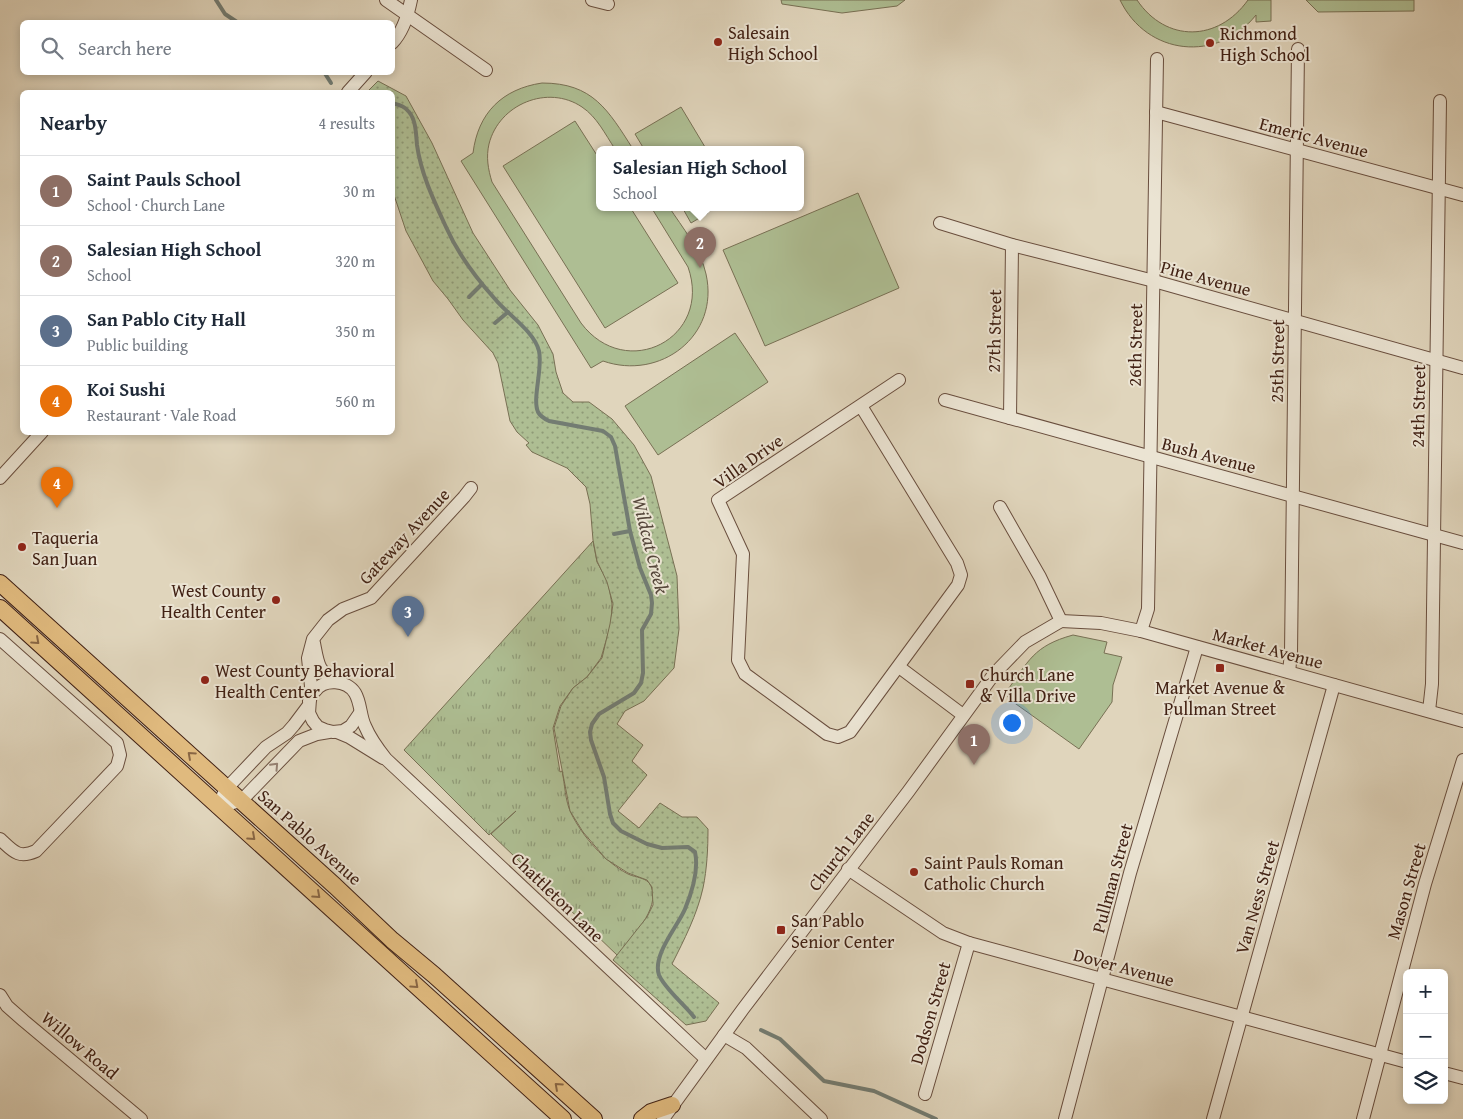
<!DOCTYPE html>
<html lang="en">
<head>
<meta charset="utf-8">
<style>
	:root { --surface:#fff; --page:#f2f2f3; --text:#1f2937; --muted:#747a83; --line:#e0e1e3; --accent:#db2777 }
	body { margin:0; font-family:"Gentium Book Plus",serif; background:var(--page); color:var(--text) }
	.controls { position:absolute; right:15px; bottom:15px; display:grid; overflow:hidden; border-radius:8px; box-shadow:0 2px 8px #0003 }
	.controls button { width:45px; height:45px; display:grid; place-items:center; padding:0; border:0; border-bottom:1px solid var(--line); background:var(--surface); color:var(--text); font:25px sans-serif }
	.you { position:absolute; left:1011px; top:722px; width:18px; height:18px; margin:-12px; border:4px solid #fff; border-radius:50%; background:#1a73e8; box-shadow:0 0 0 8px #1a73e833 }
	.badge { display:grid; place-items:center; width:32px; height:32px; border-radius:50%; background:var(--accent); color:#fff; font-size:16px; font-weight:700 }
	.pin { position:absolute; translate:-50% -41px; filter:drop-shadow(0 1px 2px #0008) }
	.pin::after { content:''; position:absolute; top:26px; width:18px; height:15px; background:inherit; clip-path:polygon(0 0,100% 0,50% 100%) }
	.popup { position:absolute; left:596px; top:146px; width:208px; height:65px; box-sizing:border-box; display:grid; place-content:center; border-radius:8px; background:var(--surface); filter:drop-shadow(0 1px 4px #0005); font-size:16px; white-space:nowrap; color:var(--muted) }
	.popup b { font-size:19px; color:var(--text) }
	.popup::after { content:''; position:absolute; left:50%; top:100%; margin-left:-10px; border:10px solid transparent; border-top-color:var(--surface) }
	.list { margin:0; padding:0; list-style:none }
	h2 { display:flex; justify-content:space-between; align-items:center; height:65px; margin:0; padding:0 20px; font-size:21px }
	h2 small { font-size:16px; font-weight:400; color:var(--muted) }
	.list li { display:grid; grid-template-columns:32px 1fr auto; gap:15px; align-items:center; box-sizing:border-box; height:70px; padding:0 20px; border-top:1px solid var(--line) }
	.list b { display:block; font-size:19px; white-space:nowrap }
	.list p { margin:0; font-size:16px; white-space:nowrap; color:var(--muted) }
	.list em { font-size:16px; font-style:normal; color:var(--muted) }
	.icon { flex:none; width:28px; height:28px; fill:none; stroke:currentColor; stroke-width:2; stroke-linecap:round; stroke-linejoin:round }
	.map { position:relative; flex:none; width:1463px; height:1119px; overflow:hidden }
	.search { position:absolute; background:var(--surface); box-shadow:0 2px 8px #0003; left:20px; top:20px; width:375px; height:55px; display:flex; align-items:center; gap:12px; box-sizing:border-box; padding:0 18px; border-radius:8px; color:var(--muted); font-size:19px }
	.panel { position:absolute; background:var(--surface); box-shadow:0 2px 8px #0003; left:20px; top:90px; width:375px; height:345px; border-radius:8px }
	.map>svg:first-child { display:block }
	.grass { fill:url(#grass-tufts); stroke:#787054 }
	.park { fill:url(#park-dots); stroke:#787054 }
	.pitch { fill:#aebe93; stroke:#787054 }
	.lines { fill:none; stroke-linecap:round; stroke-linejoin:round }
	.stream { stroke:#737c72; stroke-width:4 }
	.minor-casing { stroke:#694e3e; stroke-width:14 }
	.major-casing { stroke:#412114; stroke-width:18 }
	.minor { stroke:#ebe4d3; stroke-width:12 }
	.major { stroke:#e0ba7e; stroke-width:16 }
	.oneway { stroke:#896644 }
	.oneway2 { stroke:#968274 }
	.poi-dot { fill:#8f2418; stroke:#ebe4d3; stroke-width:2 }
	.labels { text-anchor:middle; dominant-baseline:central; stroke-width:4; stroke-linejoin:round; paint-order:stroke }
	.poi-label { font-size:18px; fill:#412114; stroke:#ebe4d3; text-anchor:start }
	.street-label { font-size:18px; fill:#412114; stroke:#ebe4d3 }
	.water-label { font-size:19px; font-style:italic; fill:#56473b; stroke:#ebe4d3 }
</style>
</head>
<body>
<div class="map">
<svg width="1463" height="1119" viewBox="0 0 1463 1119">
	<defs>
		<pattern id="grass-tufts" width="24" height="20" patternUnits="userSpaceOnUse" patternTransform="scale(1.25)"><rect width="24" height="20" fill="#aebe93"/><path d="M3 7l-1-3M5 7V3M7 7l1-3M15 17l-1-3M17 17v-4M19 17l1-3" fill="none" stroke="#8f9a77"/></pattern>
		<pattern id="park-dots" width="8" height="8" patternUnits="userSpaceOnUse" patternTransform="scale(1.25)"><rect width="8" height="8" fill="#aebe93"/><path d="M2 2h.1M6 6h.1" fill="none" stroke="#8f9a77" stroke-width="1.8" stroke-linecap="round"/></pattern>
	</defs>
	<rect width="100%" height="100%" fill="#e0d5bc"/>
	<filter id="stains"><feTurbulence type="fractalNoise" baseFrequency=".004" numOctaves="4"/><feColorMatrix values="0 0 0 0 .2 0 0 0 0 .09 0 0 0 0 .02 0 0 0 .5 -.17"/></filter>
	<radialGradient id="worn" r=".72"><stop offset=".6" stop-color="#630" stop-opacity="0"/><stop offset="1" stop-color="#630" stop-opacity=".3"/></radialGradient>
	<path class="grass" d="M593,541L597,562L608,582L612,604L611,624L601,658L587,677L573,688L560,706L553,728L560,772L562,771C565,784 565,801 571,813C582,836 605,862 628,874C636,878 647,877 651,886C661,909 630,939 618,956L491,834L516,811L489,835L404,750Z"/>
	<path class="park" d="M378,81L406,96L432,143L473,233L510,290L538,325L553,354L556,372L563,393L573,402H589L612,419L634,445L651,476L677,576L679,629L674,668L644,701L625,711L617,724L643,745L632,761L647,775L618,811L639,828L660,803L682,817H697L708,829C708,848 707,869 703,888C697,915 684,940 672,964L719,1003L706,1021L686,1025L613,960L647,917L653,905L652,887L647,880L628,873L606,859L583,832L570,811L554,728L561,706L573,688L587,677L602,658L610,624L613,604L607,582L597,561L593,540L590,504L586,487L567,468L532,452L526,445L529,443L517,432L510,421L498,363L493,353L463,320L448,299L433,281L406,231L393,192L392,92H367Z"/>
	<g class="pitch">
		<polygon points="781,0 905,0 897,6 842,13 782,4"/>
		<path d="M1120,0H1137C1166,43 1218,42 1248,0H1271V21L1256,22V15C1218,63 1147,56 1120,0Z"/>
		<polygon points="1306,0 1414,0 1414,11 1318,12"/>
		<path d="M542,83C593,83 608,110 633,149H615C605,134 597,117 582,107C548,84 499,104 489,144C486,157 488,169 492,182L581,323C626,383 713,338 688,267L651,207H669C682,227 701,250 706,274C720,336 660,381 603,361L591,368L461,161L473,153C478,113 502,89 542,83Z"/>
		<polygon points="681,107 705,147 702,149 644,149 635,134"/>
		<polygon points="575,121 600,160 600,207 630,207 678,283 605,328 503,166"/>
		<polygon points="858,193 899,288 765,346 723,250"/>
		<polygon points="682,207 704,207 708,213 691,223"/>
		<polygon points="735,333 768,382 658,455 625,406"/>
		<path d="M1073,635L1107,642L1104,653L1122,657L1113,685L1112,702L1079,749L1009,699L1006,692C1029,661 1033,646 1073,635Z"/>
	</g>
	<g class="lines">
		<g class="stream">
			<polyline points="216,0 225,14 237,22"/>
			<polyline points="324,72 331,83"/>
			<path d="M392,103C399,105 405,106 409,112C416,120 416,134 417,145C421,174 434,201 446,227C458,254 476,278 495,299C507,314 534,331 539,351C543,368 532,399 538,412C540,416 545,419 549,421L603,431L611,437L615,446L630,531L640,568L651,595L652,603L651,614L642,630L643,673L641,683L634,693L599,714L592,724L590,732L591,740L604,777L610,814L613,823L621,831L647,844L662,848L688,847L695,852C699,870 692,892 685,909C678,926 652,955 659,975C665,989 684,1004 694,1017"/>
			<polyline points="469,297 482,284"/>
			<polyline points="495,323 508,312"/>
			<polyline points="614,534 630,531"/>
			<polyline points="761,1030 780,1039 824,1081 874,1091 936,1119"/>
		</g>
		<defs>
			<g id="minor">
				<polyline points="386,0 486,70"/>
				<polyline points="592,0 608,4"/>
				<path d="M392,43C403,32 408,15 411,0"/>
				<polyline points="348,92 366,72"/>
				<polyline points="1156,112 1463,195"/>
				<polyline points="940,223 1012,245 1154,281 1463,368"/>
				<polyline points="945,400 1463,543"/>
				<polyline points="861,406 957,563 961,575 958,585 850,732 838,737 827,734 745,674 738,660 743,554 718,500 899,380"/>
				<polyline points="1010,418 1012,245"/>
				<polyline points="0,478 42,432"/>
				<polyline points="1000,507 1040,577 1061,621"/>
				<polyline points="1061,621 1101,623 1141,631 1463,721"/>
				<polyline points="1141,631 1148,609 1157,59"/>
				<path d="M0,639L117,743L120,755L117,766L36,851C18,859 13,851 0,839"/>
				<path d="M314,643C318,664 318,672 337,682"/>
				<polyline points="899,667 963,715"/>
				<polyline points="1289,672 1291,653 1298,49"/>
				<path d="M309,701C311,698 312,693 315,691C324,678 347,680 355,693C361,703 360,716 365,726C370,738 378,749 386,759L706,1059"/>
				<polyline points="1429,711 1432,684 1440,101"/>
				<polyline points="360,713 351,726 343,731 333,732 325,730 318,727 313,721 309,713 311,686 308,658 313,639 328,620 343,609 371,598 464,497 471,488"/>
				<polyline points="337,732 349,737 383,758"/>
				<polyline points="223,795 227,788 266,747 287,733 294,725 309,705"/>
				<polyline points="217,807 241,801 299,741 317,734 329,732"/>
				<polyline points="848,869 943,933 969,943 1407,1062"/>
				<polyline points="0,995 7,1006 24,1021 141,1119"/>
				<polyline points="724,1035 746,1048 821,1119"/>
				<polyline points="1444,1073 1463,1078"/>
				<polyline points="925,1094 969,943"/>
				<polyline points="663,1119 743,1009 908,792 994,674 1025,642 1061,621"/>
				<polyline points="1065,1119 1130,873 1197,647"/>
				<polyline points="1213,1119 1334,685"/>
				<polyline points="1363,1119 1425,884 1463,760"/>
			</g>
			<g id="major">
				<polyline points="0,583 335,886 392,940 434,975 594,1119"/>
				<polyline points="0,608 563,1119"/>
				<polyline points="642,1119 651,1112 672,1105"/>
			</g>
		</defs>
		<use href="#minor" class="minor-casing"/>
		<use href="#major" class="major-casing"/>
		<use href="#minor" class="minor"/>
		<use href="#major" class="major"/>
	</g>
	<defs><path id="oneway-chevron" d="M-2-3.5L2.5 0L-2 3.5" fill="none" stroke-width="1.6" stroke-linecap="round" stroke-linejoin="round" transform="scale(1.25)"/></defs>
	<g class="oneway">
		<use href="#oneway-chevron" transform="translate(36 641) rotate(42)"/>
		<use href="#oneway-chevron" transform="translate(191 755) rotate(-138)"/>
		<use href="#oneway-chevron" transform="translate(252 837) rotate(42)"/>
		<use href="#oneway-chevron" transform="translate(317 895) rotate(42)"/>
		<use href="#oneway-chevron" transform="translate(415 985) rotate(42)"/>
		<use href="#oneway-chevron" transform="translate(558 1086) rotate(-138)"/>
	</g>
	<use class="oneway2" href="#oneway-chevron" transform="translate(275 766) rotate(-47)"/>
	<g class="poi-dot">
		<circle cx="718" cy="42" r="5"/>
		<circle cx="1210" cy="43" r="5"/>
		<circle cx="22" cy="547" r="5"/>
		<circle cx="276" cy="600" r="5"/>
		<rect x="1215" y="663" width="10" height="10" rx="2.5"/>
		<circle cx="205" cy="680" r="5"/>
		<rect x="965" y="679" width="10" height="10" rx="2.5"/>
		<circle cx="914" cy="872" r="5"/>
		<rect x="776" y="925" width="10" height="10" rx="2.5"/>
	</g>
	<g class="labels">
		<g class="poi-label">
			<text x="728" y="32">Salesain<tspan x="728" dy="21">High School</tspan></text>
			<text x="1220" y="33">Richmond<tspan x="1220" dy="21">High School</tspan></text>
			<text x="32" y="537">Taqueria<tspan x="32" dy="21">San Juan</tspan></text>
			<text x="266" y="590" text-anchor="end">West County<tspan x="266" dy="21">Health Center</tspan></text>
			<text x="215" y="670">West County Behavioral<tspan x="215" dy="21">Health Center</tspan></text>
			<text x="980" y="674">Church Lane<tspan x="980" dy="21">&amp; Villa Drive</tspan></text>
			<text x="1220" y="687" text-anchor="middle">Market Avenue &amp;<tspan x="1220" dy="21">Pullman Street</tspan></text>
			<text x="924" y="862">Saint Pauls Roman<tspan x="924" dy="21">Catholic Church</tspan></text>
			<text x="791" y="920">San Pablo<tspan x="791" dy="21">Senior Center</tspan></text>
		</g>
		<g class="street-label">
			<text transform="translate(1314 137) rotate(15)">Emeric Avenue</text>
			<text transform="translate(1206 278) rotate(15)">Pine Avenue</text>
			<text transform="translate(994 331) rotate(-89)">27th Street</text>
			<text transform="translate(1135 345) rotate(-89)">26th Street</text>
			<text transform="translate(1277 361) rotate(-89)">25th Street</text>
			<text transform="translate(1418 406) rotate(-89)">24th Street</text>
			<text transform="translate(1209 455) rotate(15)">Bush Avenue</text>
			<text transform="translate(748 461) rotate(-35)">Villa Drive</text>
			<text transform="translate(404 536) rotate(-47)">Gateway Avenue</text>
			<text transform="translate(1268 648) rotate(15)">Market Avenue</text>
			<text transform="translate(310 837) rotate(42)">San Pablo Avenue</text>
			<text transform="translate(841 851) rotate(-52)">Church Lane</text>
			<text transform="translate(1112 878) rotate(-75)">Pullman Street</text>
			<text transform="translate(1406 891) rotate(-74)">Mason Street</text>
			<text transform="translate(558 897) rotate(44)">Chattleton Lane</text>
			<text transform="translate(1257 897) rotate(-74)">Van Ness Street</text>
			<text transform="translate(1124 967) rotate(15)">Dover Avenue</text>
			<text transform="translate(930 1013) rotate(-74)">Dodson Street</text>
			<text transform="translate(80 1045) rotate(40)">Willow Road</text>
		</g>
		<g class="water-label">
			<text transform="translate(651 545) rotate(76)">Wildcat Creek</text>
		</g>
	</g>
	<rect width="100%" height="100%" filter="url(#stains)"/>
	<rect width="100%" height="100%" fill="url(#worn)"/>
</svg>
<div class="controls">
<button>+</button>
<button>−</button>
<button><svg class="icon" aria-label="layers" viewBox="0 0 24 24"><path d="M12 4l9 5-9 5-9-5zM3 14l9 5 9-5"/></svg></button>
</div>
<div class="you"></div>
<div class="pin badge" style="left:974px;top:765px;background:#8d6e63">1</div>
<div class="pin badge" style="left:700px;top:268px;background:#8d6e63">2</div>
<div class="popup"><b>Salesian High School</b>School</div>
<div class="pin badge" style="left:408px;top:637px;background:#5c6f8a">3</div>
<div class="pin badge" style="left:57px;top:508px;background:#e8710a">4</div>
<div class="search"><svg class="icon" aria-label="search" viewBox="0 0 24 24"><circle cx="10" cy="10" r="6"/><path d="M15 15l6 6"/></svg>Search here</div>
<section class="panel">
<h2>Nearby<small>4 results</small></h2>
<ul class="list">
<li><span class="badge" style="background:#8d6e63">1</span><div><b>Saint Pauls School</b><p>School · Church Lane</p></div><em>30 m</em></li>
<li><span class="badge" style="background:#8d6e63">2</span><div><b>Salesian High School</b><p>School</p></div><em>320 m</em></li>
<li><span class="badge" style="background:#5c6f8a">3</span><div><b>San Pablo City Hall</b><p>Public building</p></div><em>350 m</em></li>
<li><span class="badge" style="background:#e8710a">4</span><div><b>Koi Sushi</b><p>Restaurant · Vale Road</p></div><em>560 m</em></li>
</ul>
</section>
</div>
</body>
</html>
